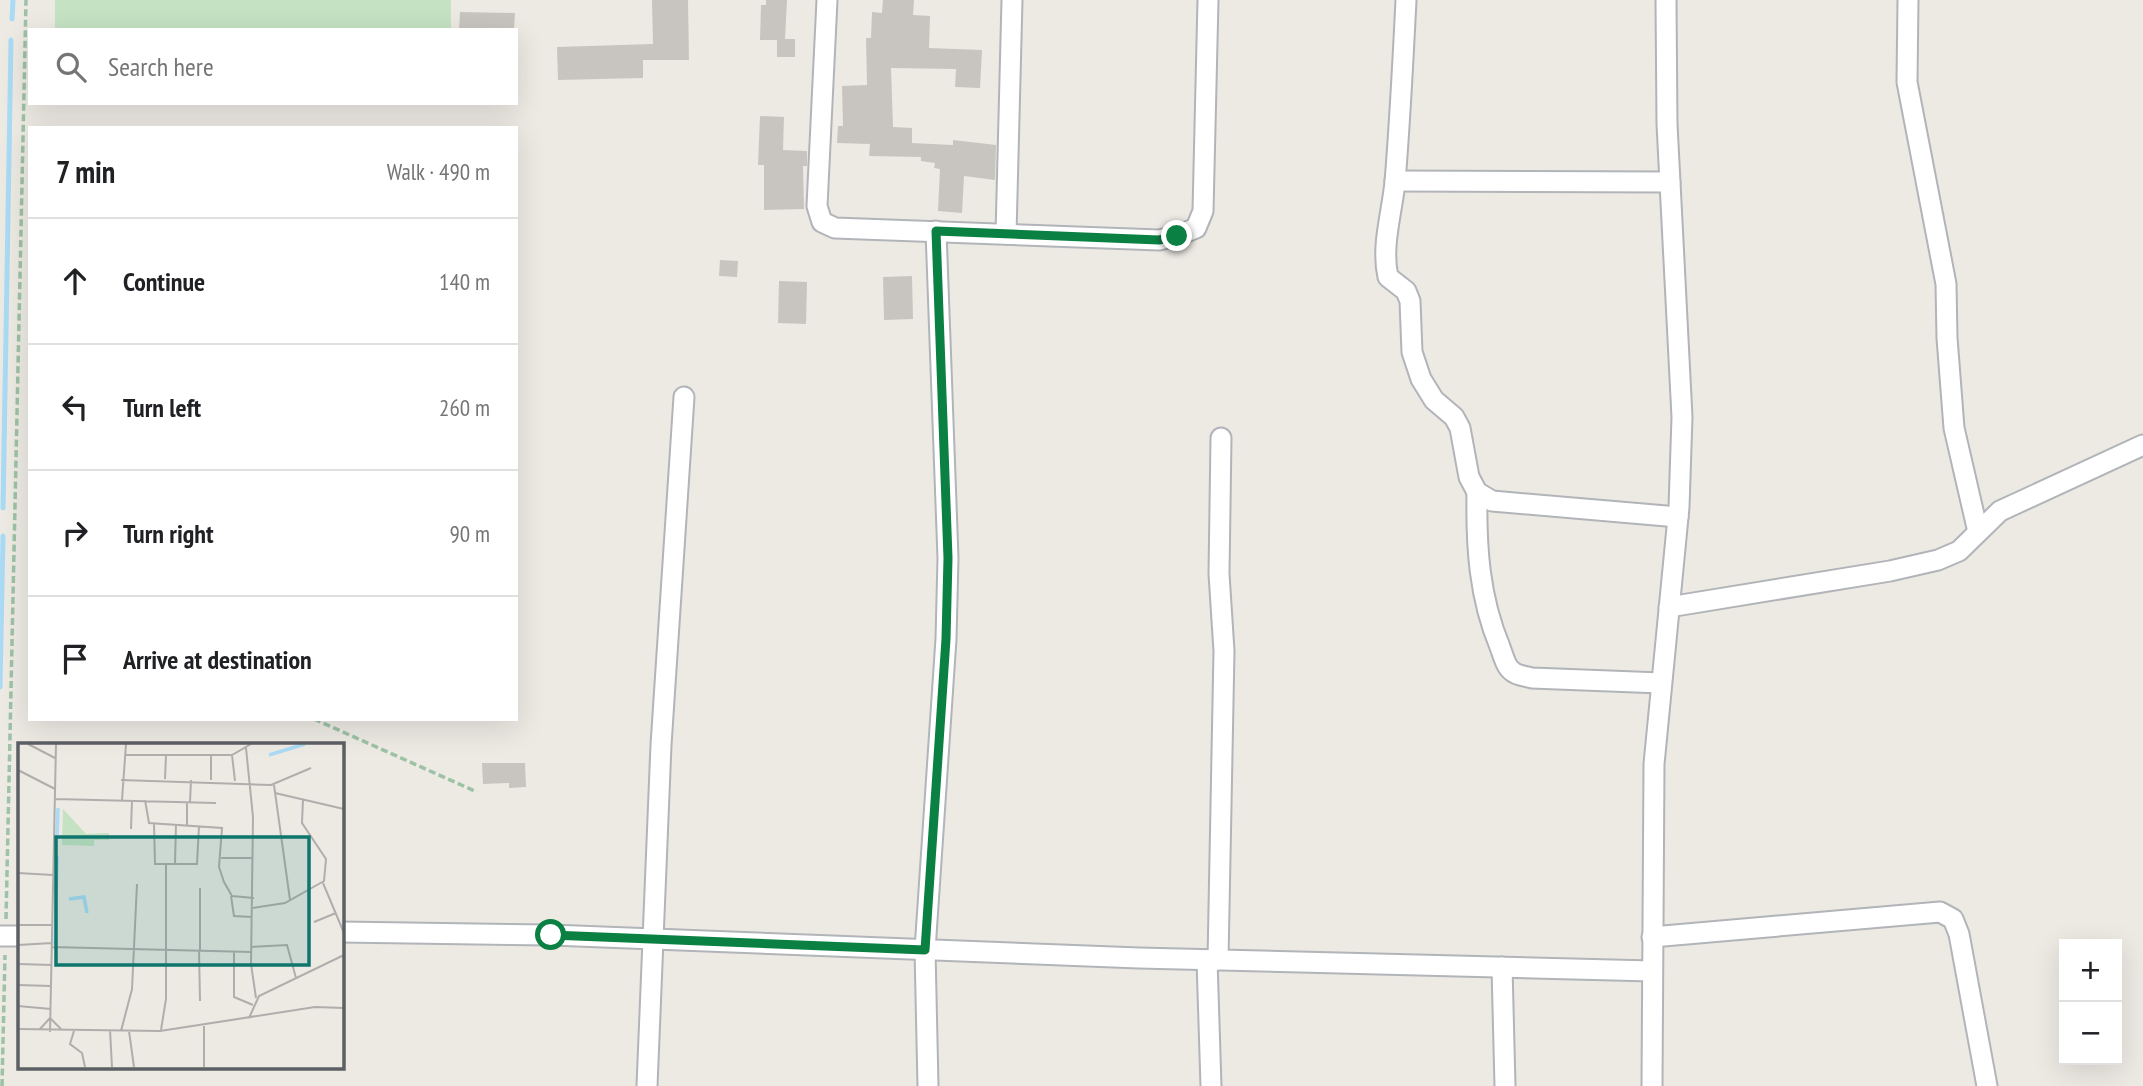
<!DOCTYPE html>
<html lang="en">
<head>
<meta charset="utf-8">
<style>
	:root { --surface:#fff; --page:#f6f6f6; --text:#202124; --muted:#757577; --line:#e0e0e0 }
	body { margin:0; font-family:"PT Sans Narrow",sans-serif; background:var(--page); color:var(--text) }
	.controls { position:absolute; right:21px; bottom:21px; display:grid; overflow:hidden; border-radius:0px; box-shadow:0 7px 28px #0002 }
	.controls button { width:63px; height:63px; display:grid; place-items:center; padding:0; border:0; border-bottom:2px solid var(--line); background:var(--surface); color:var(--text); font:35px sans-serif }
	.stop { position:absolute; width:21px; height:21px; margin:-16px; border:5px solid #0b8043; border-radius:50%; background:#fff }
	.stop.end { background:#0b8043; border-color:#fff; box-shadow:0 2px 7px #0008 }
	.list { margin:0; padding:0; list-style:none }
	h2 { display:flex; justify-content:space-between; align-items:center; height:91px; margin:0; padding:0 28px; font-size:30px }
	h2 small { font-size:23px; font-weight:400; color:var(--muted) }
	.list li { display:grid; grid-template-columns:46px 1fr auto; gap:21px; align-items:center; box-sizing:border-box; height:126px; padding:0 28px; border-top:2px solid var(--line) }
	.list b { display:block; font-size:26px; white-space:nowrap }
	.list em { font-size:23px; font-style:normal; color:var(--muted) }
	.icon { flex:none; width:38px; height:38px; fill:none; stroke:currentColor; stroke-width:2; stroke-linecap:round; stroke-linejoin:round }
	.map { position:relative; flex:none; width:2143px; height:1086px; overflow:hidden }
	.search { position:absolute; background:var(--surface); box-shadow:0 7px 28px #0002; left:28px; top:28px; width:490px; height:77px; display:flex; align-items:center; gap:18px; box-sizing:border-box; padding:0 24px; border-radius:0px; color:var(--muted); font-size:26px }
	.panel { position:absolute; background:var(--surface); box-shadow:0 7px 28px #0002; left:28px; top:126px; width:490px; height:595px; border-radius:0px }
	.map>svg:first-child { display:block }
	.green { fill:#c5e2c3 }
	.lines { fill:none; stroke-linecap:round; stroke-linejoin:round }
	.stream { stroke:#abdaf5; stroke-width:5 }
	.building { fill:#c8c5c0 }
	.street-casing { stroke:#b1b4b8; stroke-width:23 }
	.path { stroke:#9dc2a5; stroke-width:3.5; stroke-dasharray:7 3.5; stroke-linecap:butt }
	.street { stroke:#fff; stroke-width:19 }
	.route { stroke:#0b8043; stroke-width:9 }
	.inset-river { fill:none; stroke:#abdaf5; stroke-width:3.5 }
	.inset-road { fill:none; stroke:#afaeac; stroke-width:2 }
	.view { fill:#0f766e; fill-opacity:0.15; stroke:#0f766e; stroke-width:3.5 }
	.inset-edge { fill:none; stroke:#5c5f63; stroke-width:3.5 }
</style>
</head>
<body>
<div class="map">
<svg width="2143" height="1086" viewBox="0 0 2143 1086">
	<rect width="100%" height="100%" fill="#edeae4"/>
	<rect class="green" x="55" y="0" width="396" height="30"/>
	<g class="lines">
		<g class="stream">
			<polyline points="12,19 13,0"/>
			<polyline points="3,508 11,40"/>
			<polyline points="0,687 3,536"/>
		</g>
	</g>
	<g class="building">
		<polygon points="652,0 688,0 689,60 643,60 643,78 558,80 557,47 653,44"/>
		<polygon points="766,0 787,0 785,39 795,39 795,57 777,57 777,40 760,40 761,5 766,5"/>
		<polygon points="883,0 914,0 913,15 930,16 929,48 982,50 980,88 955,87 956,69 891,68 893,127 912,128 912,143 953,145 953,140 996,145 995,180 964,176 962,213 938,211 940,169 934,168 935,163 921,161 921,157 869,156 870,144 837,143 838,126 843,126 842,86 867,85 866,38 871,38 872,12 882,13"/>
		<polygon points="460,12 515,13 514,30 459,30"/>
		<polygon points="760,116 784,117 783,150 807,151 807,166 803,166 804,209 764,210 764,165 758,165"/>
		<polygon points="720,260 738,261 737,277 719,276"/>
		<polygon points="912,276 913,319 884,320 883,277"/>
		<polygon points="779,281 807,282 806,324 778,323"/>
		<polygon points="482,763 525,763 526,787 509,788 509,783 483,784"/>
	</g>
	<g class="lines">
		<defs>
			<g id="street">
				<polyline points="827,0 817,206 822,222 835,228 1159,240 1177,236 1196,228 1203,211 1208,0"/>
				<path d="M1406,0C1403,61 1400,121 1395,182C1392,213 1381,246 1388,277L1406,291L1410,301L1412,352L1421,379L1434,400L1454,417L1460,428L1469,477L1477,492L1492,501L1678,517"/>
				<polyline points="1908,0 1907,82 1946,284 1947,338 1954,428 1978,532"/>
				<polyline points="1395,181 1670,182"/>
				<polyline points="1006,234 1012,0"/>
				<path d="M1477,492C1476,546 1479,597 1500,647C1503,655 1506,667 1512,671C1517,676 1526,676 1532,678L1661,683"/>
				<polyline points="1669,607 1890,571 1938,560 1959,551 2000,511 2143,445"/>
				<polyline points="341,932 551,935 1139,958 1652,971"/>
				<polyline points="0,936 19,936"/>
				<polyline points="1652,937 1940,912 1953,919 1959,934 1987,1086"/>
				<polyline points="1207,960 1211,1086"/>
				<polyline points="1218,960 1224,651 1219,574 1221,438"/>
				<polyline points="1502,967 1505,1086"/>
				<polyline points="647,1086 661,745 684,397"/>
				<polyline points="928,1086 925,950 946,639 948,558 936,231"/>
				<polyline points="1652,1086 1654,764 1679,507 1682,417 1667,124 1666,0"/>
			</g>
		</defs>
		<use href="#street" class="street-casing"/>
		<g class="path">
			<polyline points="314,719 477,792"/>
			<polyline points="6,919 26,0"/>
			<polyline points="2,1086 5,955"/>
		</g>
		<use href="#street" class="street"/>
	</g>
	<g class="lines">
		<polyline class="route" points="551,935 925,950 946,639 948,558 936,231 1159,240 1177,236"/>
	</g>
	<g transform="translate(18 743)">
		<rect width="326" height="326" fill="#edeae4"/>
		<path d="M45,66L68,91L91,90V97H76V103L44,102Z" fill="#c5e2c3"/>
		<path class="inset-river" d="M251,12L287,1M39,96L40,65M38,154L39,113M51,156L66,154L69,170M37,202L38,157"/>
		<path class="inset-road" d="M10,1L37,15M228,5L235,74L233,221L238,255M108,12H214L233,1M214,12L217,38M0,27L37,46M147,36L148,12M103,37L253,42L293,25M193,37V13M256,42L272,157M257,50L326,66M37,56L198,60M104,57L108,1M127,57L131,80L204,85L201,124L206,139L214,153L236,155M169,59V82M172,59L173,37M136,80L137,121H179L181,83M113,86L114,57M203,115H235M157,121L158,81M0,130L35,132M305,140L326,190M213,153L216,173L234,174M235,165L267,160L306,138L308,116L284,80L285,56M296,179L318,170M0,182H34M0,202L34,200M34,204L233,209M233,204L269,202L278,235M181,207L182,258M182,207V145M216,208V254L235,262M0,221L34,222M0,242L33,243M0,263L33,266M231,275L241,253L326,212M186,283V324M0,286L142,288L297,264L326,265M22,286L32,275L43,286M92,287L94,324M143,287L148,256V121M56,288L52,301L64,310L67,324M103,288L114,246L119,141M111,288L116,324M32,289L38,1"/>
		<path class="view" d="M38,94H291V222H38Z"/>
		<rect width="326" height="326" class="inset-edge"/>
	</g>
</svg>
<div class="controls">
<button>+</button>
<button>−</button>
</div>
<div class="stop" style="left:551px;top:935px"></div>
<div class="stop end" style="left:1177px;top:236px"></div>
<div class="search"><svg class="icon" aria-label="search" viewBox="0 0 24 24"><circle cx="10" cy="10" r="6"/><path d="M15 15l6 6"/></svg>Search here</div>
<section class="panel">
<h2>7 min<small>Walk · 490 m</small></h2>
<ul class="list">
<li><svg class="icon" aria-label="ahead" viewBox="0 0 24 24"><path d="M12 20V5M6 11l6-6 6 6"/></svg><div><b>Continue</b></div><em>140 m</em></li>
<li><svg class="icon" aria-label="left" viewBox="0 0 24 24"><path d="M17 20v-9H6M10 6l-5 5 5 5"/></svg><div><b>Turn left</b></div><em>260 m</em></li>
<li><svg class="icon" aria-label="right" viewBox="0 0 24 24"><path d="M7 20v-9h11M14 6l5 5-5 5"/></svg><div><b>Turn right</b></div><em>90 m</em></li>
<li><svg class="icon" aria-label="arrive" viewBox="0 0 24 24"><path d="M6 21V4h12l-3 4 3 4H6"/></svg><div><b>Arrive at destination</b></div></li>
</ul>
</section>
</div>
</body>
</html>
